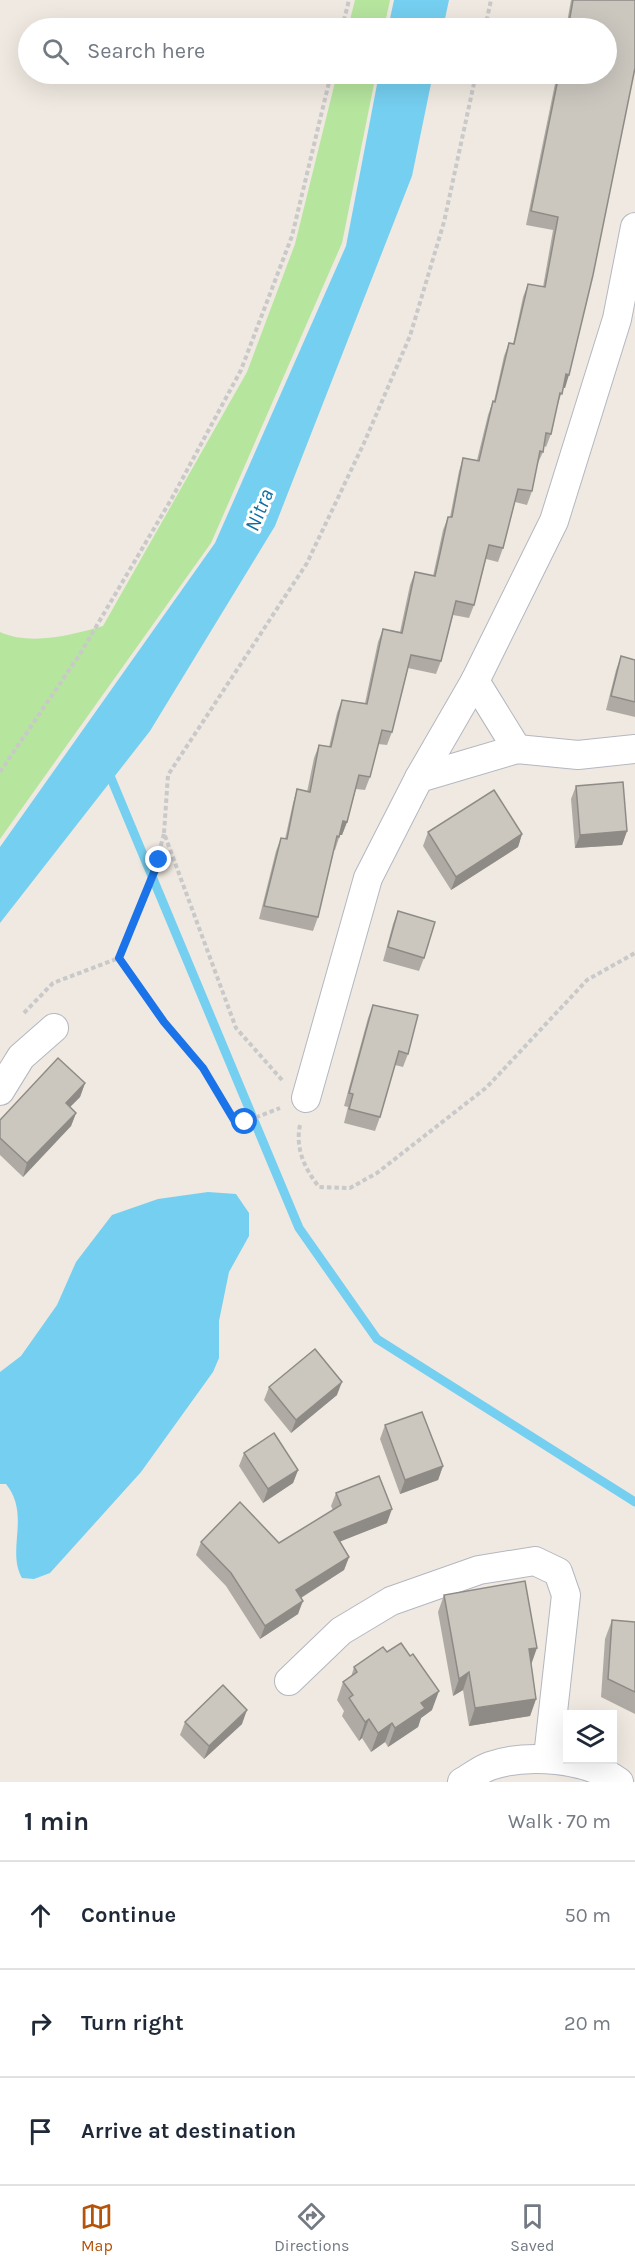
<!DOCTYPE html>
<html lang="en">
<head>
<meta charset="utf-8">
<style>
	:root { --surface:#fff; --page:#f2f2f3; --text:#1f2937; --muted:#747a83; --line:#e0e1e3; --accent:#b45309 }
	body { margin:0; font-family:Karla,sans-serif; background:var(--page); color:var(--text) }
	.controls { position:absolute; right:18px; bottom:18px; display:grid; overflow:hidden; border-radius:0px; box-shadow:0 6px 24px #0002 }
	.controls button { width:54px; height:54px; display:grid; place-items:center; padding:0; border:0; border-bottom:2px solid var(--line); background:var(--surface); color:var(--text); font:30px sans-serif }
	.stop { position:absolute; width:18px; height:18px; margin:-14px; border:4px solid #1a73e8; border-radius:50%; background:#fff }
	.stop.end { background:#1a73e8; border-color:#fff; box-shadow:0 2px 6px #0008 }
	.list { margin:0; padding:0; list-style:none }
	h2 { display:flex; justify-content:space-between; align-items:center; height:78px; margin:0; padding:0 24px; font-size:26px }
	h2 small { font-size:20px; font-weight:400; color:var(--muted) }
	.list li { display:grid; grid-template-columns:39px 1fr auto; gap:18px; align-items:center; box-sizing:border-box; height:108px; padding:0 24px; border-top:2px solid var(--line) }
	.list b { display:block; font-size:22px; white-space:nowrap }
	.list em { font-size:20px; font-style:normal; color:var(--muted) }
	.icon { flex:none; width:33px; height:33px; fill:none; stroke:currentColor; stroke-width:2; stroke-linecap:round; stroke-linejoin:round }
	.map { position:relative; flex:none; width:635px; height:1782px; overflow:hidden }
	.search { position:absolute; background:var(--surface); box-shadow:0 6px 24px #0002; left:18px; right:18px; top:18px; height:66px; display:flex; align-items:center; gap:15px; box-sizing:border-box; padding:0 21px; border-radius:33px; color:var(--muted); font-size:22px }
	.sheet { height:402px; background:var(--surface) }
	nav { display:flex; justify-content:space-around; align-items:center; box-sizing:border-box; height:84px; border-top:2px solid var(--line); background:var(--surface); font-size:16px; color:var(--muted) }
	nav a { display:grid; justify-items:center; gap:3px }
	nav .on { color:var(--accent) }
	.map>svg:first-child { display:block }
	.green { fill:#b6e59e }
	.water { fill:#75cff0 }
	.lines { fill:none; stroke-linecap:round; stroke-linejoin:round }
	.stream { stroke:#75cff0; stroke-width:9 }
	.street-casing { stroke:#b4b7c1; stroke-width:30 }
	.path { stroke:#c9c9c9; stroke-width:4; stroke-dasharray:4.5 3; stroke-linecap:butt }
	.street { stroke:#fff; stroke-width:28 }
	.wall { fill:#afaba4 }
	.shaded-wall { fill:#8e8b86 }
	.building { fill:#cbc7bf; stroke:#8e8b86; stroke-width:1.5 }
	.route { stroke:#1a73e8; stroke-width:8 }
	.labels { text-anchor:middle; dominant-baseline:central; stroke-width:6; stroke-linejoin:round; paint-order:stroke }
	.water-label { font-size:21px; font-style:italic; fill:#0d6fa3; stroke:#fff }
</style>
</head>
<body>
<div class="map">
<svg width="635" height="1782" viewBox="0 0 635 1782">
	<rect width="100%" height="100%" fill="#efe9e1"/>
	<g class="green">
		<polygon points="355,0 390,0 384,28 348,28"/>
		<path d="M337,74H376L342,243L211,543L0,839V632C31,646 72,635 103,626L247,372L295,244Z"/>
	</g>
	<g class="water">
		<polygon points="394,0 449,0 443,28 388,28"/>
		<polygon points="379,74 433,74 412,176 275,526 150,731 0,923 0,847 215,543 346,246"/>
		<path d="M208,1192L236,1194L249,1213V1236L229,1272L219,1321V1358L213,1372L141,1472L50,1573L34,1579L22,1578C6,1550 31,1515 6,1484H0V1372L21,1356L57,1305L76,1262L112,1215L158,1199Z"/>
	</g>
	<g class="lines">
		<polyline class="stream" points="108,771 299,1228 377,1339 635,1502"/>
		<defs>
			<g id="street">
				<polyline points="475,681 517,749"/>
				<polyline points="419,778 517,749 578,755 635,749"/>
				<polyline points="0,1091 21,1057 54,1028"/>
				<polyline points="306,1098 368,878 419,778 475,681 554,521 617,319 635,227"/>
				<polyline points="289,1681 341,1631 391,1601 479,1570 535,1561 558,1572 566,1595 548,1757"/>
				<path d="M462,1782C471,1777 481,1769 490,1766C528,1753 587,1758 619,1782"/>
			</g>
		</defs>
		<use href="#street" class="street-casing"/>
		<g class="path">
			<polyline points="342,28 349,0"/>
			<polyline points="485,28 491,0"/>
			<polyline points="0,772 80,654 172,498 241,370 292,236 331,74"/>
			<polyline points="119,958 164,1022 203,1068 237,1125 280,1108"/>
			<polyline points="24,1013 53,983 119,958 148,892 164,834"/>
			<polyline points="282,1080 236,1028 164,833 168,775 307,563 364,443 410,336 444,222 476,74"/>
			<path d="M300,1125C295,1149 305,1169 319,1187L350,1188L377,1173L487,1087L587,980L635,953"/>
		</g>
		<use href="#street" class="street"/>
	</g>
	<g class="wall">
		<polygon points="571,0 635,0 565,388 563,388 557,407 551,434 546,447 544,446 543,452 537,465 532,491 527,505 515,502 503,548 498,562 486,559 474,605 469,618 453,615 441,661 436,674 408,668 392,732 387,745 378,744 370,777 365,790 356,789 347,822 342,835 340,835 335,850 334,850 318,917 313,931 259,919 276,851 281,838 285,839 293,803 297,789 307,792 314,758 319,745 329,747 337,713 342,700 365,703 378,642 383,629 400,632 410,585 415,572 433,576 443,530 448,517 450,517 459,471 463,458 477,460 488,415 493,401 494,401 504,356 509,343 513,344 523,297 528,284 543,287 553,230 526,225 557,74 606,74 606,28 566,28"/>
		<polygon points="621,656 635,660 635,717 606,710 616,670"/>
		<polygon points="576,786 627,831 622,845 575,848 571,799"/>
		<polygon points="428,832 522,834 518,847 451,890 423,846"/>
		<polygon points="398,911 424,958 419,971 383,961 393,924"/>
		<polygon points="373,1005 408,1054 403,1067 395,1065 380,1117 375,1131 344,1123 348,1107 344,1106 368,1018"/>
		<polygon points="85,1083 80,1097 70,1107 76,1113 71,1126 23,1177 0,1155 0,1120"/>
		<polygon points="269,1387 337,1395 291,1433 264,1400"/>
		<polygon points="385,1425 443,1466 438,1480 400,1494 380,1439"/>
		<polygon points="244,1453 298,1470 293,1483 263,1503 239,1466"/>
		<polygon points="336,1493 387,1523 340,1541 349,1557 344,1570 301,1598 298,1614 260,1639 226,1586 196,1555 201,1542 279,1543 333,1510 331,1506"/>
		<polygon points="444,1595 531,1665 536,1699 530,1716 469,1726 463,1690 453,1696 438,1612"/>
		<polygon points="612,1620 635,1622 635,1714 601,1697 605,1639"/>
		<polygon points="354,1667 432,1710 421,1718 418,1727 388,1747 385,1742 371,1752 362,1738 359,1741 342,1716 344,1711 337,1700 343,1682 351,1677"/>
		<polygon points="185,1722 242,1724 204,1759 180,1735"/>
	</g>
	<g class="shaded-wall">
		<polygon points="566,374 569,375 565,388 561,388"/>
		<polygon points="343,821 347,822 342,835 338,835"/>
		<polygon points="627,831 622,845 575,848 580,835"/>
		<polygon points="522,834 518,847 451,890 456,877"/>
		<polygon points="85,1083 80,1097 61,1116 66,1103"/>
		<polygon points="76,1113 71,1126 23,1177 27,1163"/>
		<polygon points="342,1382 337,1395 291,1433 296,1420"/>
		<polygon points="443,1466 438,1480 400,1494 405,1480"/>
		<polygon points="298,1470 293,1483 263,1503 268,1489"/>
		<polygon points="392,1509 387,1523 329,1546 334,1532"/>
		<polygon points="349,1557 344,1570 291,1604 296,1590"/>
		<polygon points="303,1601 298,1614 260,1639 265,1626"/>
		<polygon points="537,1648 531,1665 529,1649"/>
		<polygon points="469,1672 463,1690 453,1696 459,1679"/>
		<polygon points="439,1691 432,1710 421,1718 418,1727 388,1747 395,1728 421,1703"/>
		<polygon points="536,1699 530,1716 469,1726 475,1708"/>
		<polygon points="247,1710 242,1724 204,1759 209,1746"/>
		<polygon points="369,1719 362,1738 359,1741 365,1722"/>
		<polygon points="392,1723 385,1742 371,1752 378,1733"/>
	</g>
	<g class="building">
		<polygon points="573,0 635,0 635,68 593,275 569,375 566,374 562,394 560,393 551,434 546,433 543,452 540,451 532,491 518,489 503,548 489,545 474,605 456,601 441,661 411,655 392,732 382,730 370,777 359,775 347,822 343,821 339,837 337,836 318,917 264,906 281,838 287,839 297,789 310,792 319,745 331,747 342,700 367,704 383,629 402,633 415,572 435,576 448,517 452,517 463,458 479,461 493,401 495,402 509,343 514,344 528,284 545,287 558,217 531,211 559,74 606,74 606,28 568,28"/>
		<polygon points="621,656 635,660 635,702 611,696"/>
		<polygon points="623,782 627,831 580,835 576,786"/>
		<polygon points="494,790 522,834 456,877 428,832"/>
		<polygon points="398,911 435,922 424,958 388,947"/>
		<polygon points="373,1005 418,1015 408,1054 399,1051 380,1117 349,1109 353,1094 349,1093"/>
		<polygon points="58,1058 85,1083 66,1103 76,1113 27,1163 0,1138 0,1120"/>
		<polygon points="315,1349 342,1382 296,1420 269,1387"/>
		<polygon points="422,1412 443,1466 405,1480 385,1425"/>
		<polygon points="274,1433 298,1470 268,1489 244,1453"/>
		<polygon points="379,1476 392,1509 334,1532 349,1557 296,1590 303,1601 265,1626 231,1573 201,1542 240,1502 279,1543 341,1505 336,1493"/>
		<polygon points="525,1581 537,1648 529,1649 536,1699 475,1708 469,1672 459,1679 444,1595"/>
		<polygon points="612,1620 635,1622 635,1692 608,1679"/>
		<polygon points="401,1643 410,1656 413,1654 439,1691 421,1703 425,1708 395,1728 392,1723 378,1733 369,1719 365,1722 349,1698 353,1695 343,1682 357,1672 354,1667 383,1647 387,1652"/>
		<polygon points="223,1685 247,1710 209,1746 185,1722"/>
	</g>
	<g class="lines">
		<polyline class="route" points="159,860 119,958 164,1022 203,1068 237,1125 245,1122"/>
	</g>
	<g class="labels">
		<g class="water-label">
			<text transform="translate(259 510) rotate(-68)">Nitra</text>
		</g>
	</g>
</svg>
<div class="controls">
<button><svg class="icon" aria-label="layers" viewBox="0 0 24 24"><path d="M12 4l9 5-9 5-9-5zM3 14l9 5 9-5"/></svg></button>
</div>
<div class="stop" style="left:245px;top:1122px"></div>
<div class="stop end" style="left:159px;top:860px"></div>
<div class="search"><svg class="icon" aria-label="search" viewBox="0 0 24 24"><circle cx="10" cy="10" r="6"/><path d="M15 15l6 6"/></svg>Search here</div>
</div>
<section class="sheet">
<h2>1 min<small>Walk · 70 m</small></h2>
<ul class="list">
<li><svg class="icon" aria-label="ahead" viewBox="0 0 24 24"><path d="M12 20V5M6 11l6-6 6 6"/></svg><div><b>Continue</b></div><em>50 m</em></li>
<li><svg class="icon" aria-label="right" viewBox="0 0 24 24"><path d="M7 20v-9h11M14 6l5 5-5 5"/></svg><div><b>Turn right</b></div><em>20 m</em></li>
<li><svg class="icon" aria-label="arrive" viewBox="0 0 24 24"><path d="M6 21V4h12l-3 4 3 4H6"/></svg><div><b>Arrive at destination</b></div></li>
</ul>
</section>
<nav>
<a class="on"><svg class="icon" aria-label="map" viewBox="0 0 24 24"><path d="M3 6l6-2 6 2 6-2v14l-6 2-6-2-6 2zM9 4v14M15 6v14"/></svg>Map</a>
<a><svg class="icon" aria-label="directions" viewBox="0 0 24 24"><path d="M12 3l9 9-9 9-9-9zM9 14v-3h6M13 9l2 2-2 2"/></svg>Directions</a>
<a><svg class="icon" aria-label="saved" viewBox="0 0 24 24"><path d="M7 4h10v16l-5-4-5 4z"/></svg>Saved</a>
</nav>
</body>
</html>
